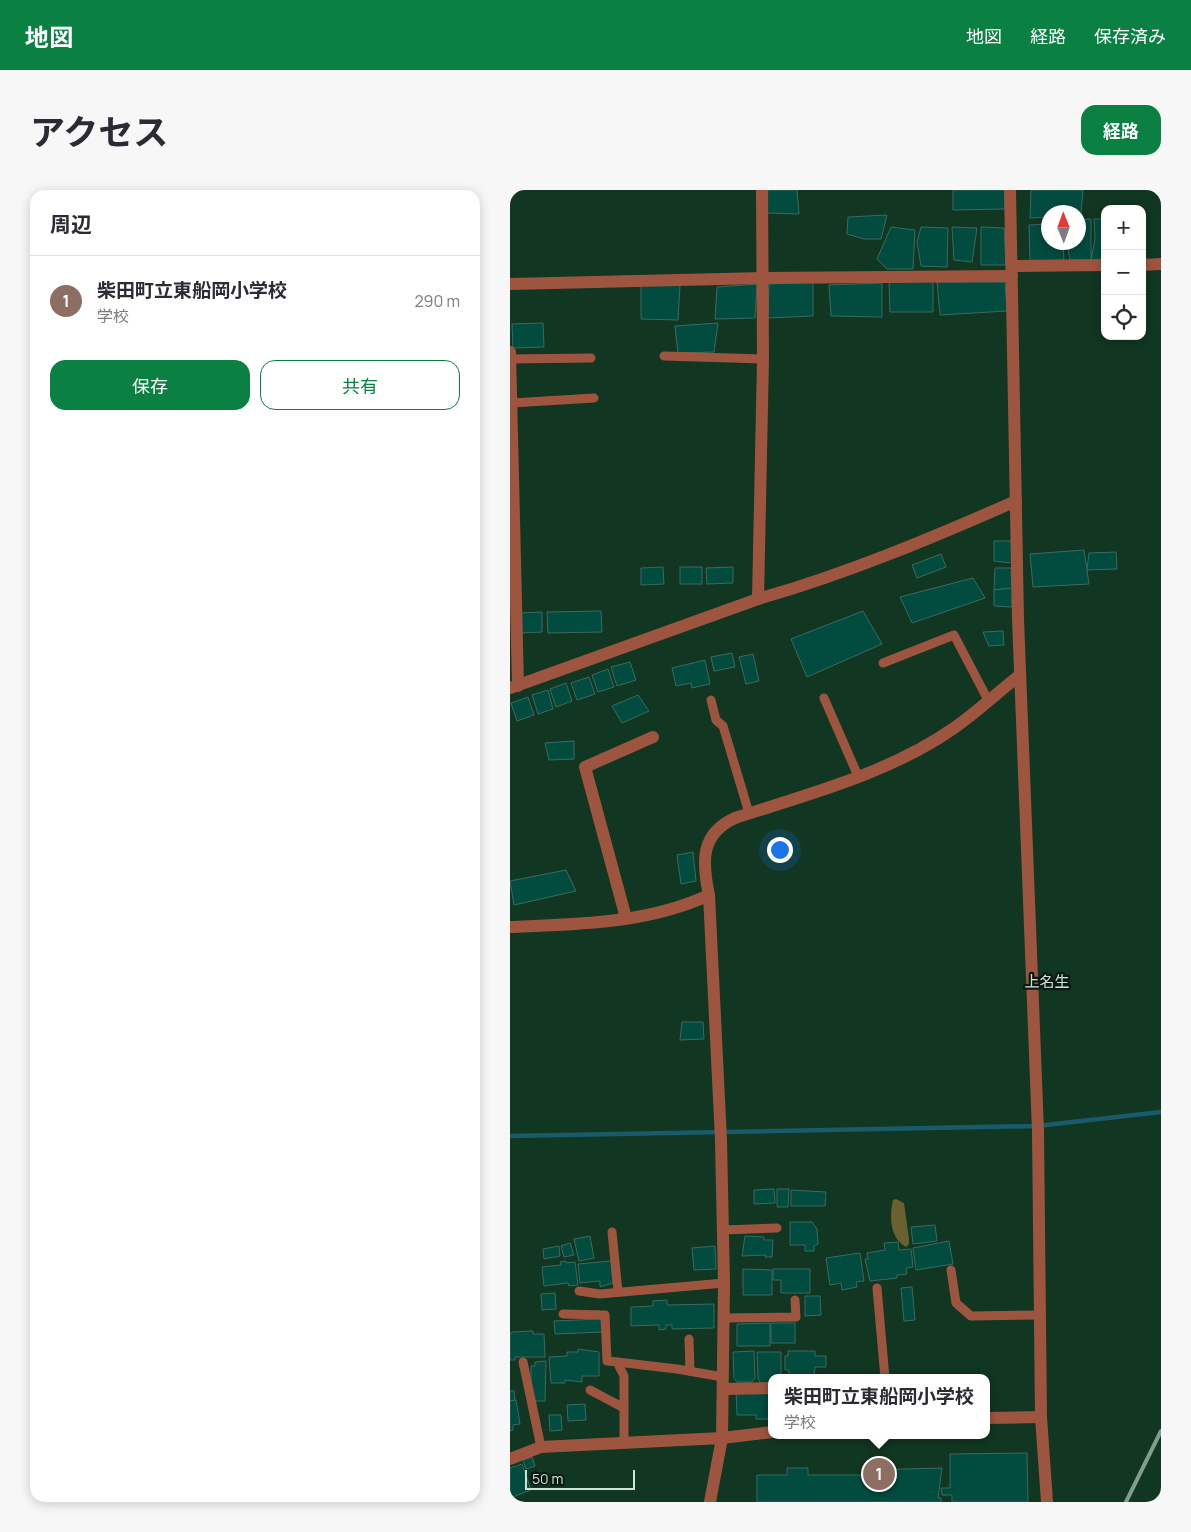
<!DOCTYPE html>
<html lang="ja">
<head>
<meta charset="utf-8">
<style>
	:root { --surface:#fff; --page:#f7f7f7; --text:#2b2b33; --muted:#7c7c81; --line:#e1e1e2; --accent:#0b8043 }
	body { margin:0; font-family:Manrope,"Noto Sans JP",sans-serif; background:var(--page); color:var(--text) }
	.controls { position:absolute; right:15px; top:15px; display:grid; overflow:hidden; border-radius:10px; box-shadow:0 2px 12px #0003 }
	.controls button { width:45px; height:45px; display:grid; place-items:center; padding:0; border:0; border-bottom:1px solid var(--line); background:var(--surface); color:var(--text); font:25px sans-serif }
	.compass { position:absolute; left:531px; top:15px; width:45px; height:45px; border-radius:50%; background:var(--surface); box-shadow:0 2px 12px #0003; rotate:359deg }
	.scale { position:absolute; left:15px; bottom:12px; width:110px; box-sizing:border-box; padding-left:5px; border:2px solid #cee2d5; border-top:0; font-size:14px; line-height:18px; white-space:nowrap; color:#cee2d5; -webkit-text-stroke:4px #0a1911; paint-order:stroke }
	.you { position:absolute; left:269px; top:659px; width:18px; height:18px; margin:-12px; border:4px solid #fff; border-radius:50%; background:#1a73e8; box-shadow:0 0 0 8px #1a73e833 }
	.badge { display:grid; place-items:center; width:32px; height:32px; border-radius:50%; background:var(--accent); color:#fff; font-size:16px; font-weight:700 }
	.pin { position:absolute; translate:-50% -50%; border:2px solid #fff; box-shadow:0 1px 5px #0006 }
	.popup { position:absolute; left:258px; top:1184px; width:222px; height:65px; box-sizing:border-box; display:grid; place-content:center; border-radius:10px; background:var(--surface); filter:drop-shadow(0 1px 4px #0005); font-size:16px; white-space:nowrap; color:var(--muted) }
	.popup b { font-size:19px; color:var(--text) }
	.popup::after { content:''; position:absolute; left:50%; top:100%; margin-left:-10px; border:10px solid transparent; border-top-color:var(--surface) }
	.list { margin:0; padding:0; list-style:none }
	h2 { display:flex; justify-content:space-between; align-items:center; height:65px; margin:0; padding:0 20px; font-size:21px }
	h2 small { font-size:16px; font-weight:400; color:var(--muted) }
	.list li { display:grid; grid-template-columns:32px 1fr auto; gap:15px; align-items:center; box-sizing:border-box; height:90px; padding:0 20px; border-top:1px solid var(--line) }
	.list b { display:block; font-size:19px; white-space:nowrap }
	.list p { margin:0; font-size:16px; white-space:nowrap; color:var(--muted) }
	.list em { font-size:16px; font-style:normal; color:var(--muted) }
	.actions { display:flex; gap:10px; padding:15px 20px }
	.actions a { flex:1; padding:11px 0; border:1px solid var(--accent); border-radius:15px; text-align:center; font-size:18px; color:var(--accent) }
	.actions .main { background:var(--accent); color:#fff }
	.icon { flex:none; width:28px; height:28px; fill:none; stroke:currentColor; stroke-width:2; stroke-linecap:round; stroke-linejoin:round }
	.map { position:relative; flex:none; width:651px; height:1312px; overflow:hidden; border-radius:15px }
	header { display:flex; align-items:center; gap:30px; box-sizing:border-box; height:70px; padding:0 25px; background:var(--accent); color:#fff }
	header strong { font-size:24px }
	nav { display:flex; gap:28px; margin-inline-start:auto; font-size:18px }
	.intro { display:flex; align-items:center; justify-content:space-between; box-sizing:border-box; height:120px; padding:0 30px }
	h1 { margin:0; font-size:35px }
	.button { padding:12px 22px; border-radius:15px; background:var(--accent); color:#fff; font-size:18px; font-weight:700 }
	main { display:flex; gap:30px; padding:0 30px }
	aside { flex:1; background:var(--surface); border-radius:15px; box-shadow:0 2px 12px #0003 }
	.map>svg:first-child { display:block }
	.forest { fill:#6a6030 }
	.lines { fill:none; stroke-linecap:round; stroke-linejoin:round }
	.stream { stroke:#1a5b6b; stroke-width:4.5 }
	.building { fill:#024b3f; stroke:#3b6b60 }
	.service { stroke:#9e553f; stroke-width:9 }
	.minor { stroke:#9e553f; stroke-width:12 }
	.rail { stroke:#829d8d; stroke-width:4 }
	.labels { text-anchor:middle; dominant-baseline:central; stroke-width:4.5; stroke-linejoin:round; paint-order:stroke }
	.quarter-label { font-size:15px; fill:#cee2d5; stroke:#0a1911 }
</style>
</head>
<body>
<header>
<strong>地図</strong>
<nav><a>地図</a><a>経路</a><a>保存済み</a></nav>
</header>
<div class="intro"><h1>アクセス</h1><a class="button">経路</a></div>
<main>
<aside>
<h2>周辺<small></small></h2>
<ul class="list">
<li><span class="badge" style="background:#8d6e63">1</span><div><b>柴田町立東船岡小学校</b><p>学校</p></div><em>290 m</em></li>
</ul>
<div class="actions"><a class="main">保存</a><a>共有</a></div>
</aside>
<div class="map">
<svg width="651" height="1312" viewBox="0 0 651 1312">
	<rect width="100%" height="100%" fill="#113622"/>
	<path class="forest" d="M386,1009L394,1013L399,1049V1054L396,1057C380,1049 379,1026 383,1010Z"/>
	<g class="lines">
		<polyline class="stream" points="0,946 527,936 651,922"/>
	</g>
	<g class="building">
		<polygon points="258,0 287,0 289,24 256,23"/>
		<polygon points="443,0 499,0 494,19 443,20"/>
		<polygon points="521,0 573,0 571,24 538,22 538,27 520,28"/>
		<polygon points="377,25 371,49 354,49 337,44 338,27"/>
		<polygon points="581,29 581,71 560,70 557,52 568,52 568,30"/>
		<polygon points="584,29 595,29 595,72 581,71 585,49"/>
		<polygon points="538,34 538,52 553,52 554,70 520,71 519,35"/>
		<polygon points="381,37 405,40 403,79 377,79 367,69"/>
		<polygon points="411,37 438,38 437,77 411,76 407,52"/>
		<polygon points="442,37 467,38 462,72 444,70"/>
		<polygon points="471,37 494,38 496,75 471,75"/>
		<polygon points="423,91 423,122 380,122 379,92"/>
		<polygon points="303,92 303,126 258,128 259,94"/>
		<polygon points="427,92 495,92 497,121 430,125"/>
		<polygon points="372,93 372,127 321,126 319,95"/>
		<polygon points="131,94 170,95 168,130 131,129"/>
		<polygon points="247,94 245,128 205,129 207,97"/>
		<polygon points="33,133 34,157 3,158 2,134"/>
		<polygon points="208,133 204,162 168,163 165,136"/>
		<polygon points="484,351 501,351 502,373 484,371"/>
		<polygon points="574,360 579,394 523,397 520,364"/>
		<polygon points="606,362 607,379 577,380 579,363"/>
		<polygon points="431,364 436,377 407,388 402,375"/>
		<polygon points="153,377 154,394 131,395 131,378"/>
		<rect x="170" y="377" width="22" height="17"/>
		<polygon points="223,377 223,393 197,394 196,378"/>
		<polygon points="485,378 501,378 502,398 484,400"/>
		<polygon points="463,388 475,408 402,433 390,407"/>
		<polygon points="502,398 502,417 484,416 484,400"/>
		<polygon points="91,421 92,442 38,443 37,422"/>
		<polygon points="353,421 372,454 297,487 281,449"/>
		<polygon points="32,422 32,442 11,443 10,423"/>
		<polygon points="493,441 494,455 479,456 473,442"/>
		<polygon points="222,463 225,477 204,481 201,467"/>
		<polygon points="243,464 249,491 236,494 229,467"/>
		<polygon points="195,470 200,494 182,498 181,493 166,496 162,478"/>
		<polygon points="120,472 126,490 107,496 101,477"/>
		<polygon points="98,479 104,497 88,502 82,485"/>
		<polygon points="79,487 85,504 67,510 61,493"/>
		<polygon points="56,493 62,511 46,517 40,499"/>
		<polygon points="38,500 43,519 28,524 22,505"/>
		<polygon points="128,505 139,521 112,533 102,516"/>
		<polygon points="18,507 24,525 7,531 1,513"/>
		<polygon points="64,551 64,569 39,570 35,553"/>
		<polygon points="183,662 186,691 171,694 167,665"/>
		<polygon points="56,680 66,701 4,715 0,691"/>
		<polygon points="172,832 193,832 194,849 170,850"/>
		<polygon points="264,999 265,1013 244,1014 244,1000"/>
		<polygon points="267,999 279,999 278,1017 267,1017"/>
		<polygon points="281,1000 316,1002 315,1016 281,1016"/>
		<polygon points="280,1032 302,1032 307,1039 308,1054 304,1056 304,1061 295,1061 295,1055 280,1055"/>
		<polygon points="425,1035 427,1051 403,1054 401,1037"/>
		<polygon points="80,1046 84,1068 69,1071 64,1049"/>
		<polygon points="235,1046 254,1047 254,1050 263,1050 262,1067 255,1067 256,1065 232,1066"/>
		<polygon points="439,1051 443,1074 406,1080 403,1058"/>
		<polygon points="388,1052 389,1060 401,1059 403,1077 396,1078 397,1084 387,1085 387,1088 360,1091 355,1069 358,1069 357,1063 375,1060 374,1053"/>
		<polygon points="60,1053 64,1065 54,1067 51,1056"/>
		<polygon points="49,1056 50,1066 34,1069 33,1059"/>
		<polygon points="205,1056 206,1079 184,1080 182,1058"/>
		<polygon points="350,1063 354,1091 346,1092 347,1097 332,1100 331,1093 320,1095 316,1068"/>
		<polygon points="56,1071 56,1073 65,1072 68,1095 59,1096 58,1093 34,1096 32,1077 51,1075 50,1072"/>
		<polygon points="101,1071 103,1093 90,1097 90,1091 70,1093 68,1074"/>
		<polygon points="233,1079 262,1080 262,1105 233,1105"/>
		<polygon points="263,1079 300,1079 300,1103 271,1103 271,1090 263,1090"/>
		<polygon points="402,1097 405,1130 394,1131 391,1098"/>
		<polygon points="45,1103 46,1119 32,1120 31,1104"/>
		<polygon points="295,1106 310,1106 311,1125 295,1126"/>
		<polygon points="157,1110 157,1115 204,1114 204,1138 162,1139 162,1135 156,1135 156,1139 149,1140 149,1135 121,1136 121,1117 143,1116 143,1111"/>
		<polygon points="91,1129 92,1142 45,1144 44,1131"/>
		<polygon points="260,1133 260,1156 227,1156 227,1134"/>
		<rect x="261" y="1133" width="24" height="20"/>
		<polygon points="23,1141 23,1144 34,1144 35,1167 5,1167 5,1170 0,1170 0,1144 2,1142"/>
		<polygon points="68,1159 89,1162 89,1186 72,1186 72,1192 55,1190 55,1193 41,1193 39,1167 57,1166 57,1162 68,1162"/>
		<polygon points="244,1161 245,1188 242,1192 227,1192 224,1188 223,1162"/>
		<polygon points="278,1161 305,1161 305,1166 316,1166 316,1177 305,1177 304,1185 279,1185 279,1180 275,1180 275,1166 278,1166"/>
		<polygon points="247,1162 271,1162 271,1188 262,1188 262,1193 251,1194 248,1188"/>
		<polygon points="36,1171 35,1211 25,1211 21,1201 21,1176 25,1176 25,1172"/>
		<polygon points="226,1200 262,1202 262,1229 246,1229 246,1225 227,1225"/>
		<polygon points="0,1201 4,1201 5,1210 0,1211"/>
		<polygon points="6,1210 10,1234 3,1235 3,1240 0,1241 0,1211"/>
		<polygon points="75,1214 76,1230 58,1231 57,1215"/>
		<polygon points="39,1225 51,1225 52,1240 40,1241"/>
		<polygon points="517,1263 518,1312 442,1312 442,1305 432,1305 431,1298 440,1298 440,1264"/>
		<polygon points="22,1267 25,1276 16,1279 13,1270"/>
		<polygon points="12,1274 21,1300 0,1308 0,1278"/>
		<polygon points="277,1278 298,1278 298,1285 356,1285 356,1280 432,1278 428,1308 431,1308 431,1312 247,1312 247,1285 277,1285"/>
	</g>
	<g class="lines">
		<g class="service">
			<polyline points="154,166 253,169"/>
			<polyline points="0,169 81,168"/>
			<polyline points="2,213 84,208"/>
			<polyline points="373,473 444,445 478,510"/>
			<polyline points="314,508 348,586"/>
			<polyline points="201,510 206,530 213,536 239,623"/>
			<polyline points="213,1040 267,1038"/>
			<polyline points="102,1042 108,1102"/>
			<polyline points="441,1080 446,1113 461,1126 530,1125"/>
			<polyline points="367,1098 375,1188"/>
			<polyline points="69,1101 90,1104 214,1093"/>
			<polyline points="53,1124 95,1125 97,1171 107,1172 114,1186 114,1252"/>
			<polyline points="213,1128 286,1127 285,1110"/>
			<polyline points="179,1149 180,1181"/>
			<polyline points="13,1172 31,1257"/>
			<polyline points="107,1172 167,1179 213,1187"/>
			<polyline points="80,1200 114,1218"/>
		</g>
		<g class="minor">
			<polyline points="500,0 508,429 528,941 531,1227 537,1312"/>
			<polyline points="632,75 651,74"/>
			<polyline points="502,76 595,75"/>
			<polyline points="0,94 253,88 502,86"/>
			<polyline points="0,162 8,496"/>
			<polyline points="248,409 253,169 252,0"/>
			<path d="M0,498L248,409C336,384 422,348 506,311"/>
			<polyline points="116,728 75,577 143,547"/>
			<path d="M0,737C67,734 137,734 199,705"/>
			<polyline points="213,1199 262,1198"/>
			<polyline points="476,1228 531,1227"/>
			<polyline points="0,1269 31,1257 212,1248 262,1242"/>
			<path d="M200,1312L212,1248L214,1093L211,950L199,705C192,672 190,644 225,628C299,604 380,583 444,538C467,522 488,502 510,485"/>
		</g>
		<polyline class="rail" points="616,1312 651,1241"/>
	</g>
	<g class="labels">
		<g class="quarter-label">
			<text x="537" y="791">上名生</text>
		</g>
	</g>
</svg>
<div class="controls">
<button>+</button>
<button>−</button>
<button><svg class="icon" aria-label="locate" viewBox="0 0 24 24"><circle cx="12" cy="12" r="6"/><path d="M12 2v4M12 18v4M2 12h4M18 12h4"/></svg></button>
</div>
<svg class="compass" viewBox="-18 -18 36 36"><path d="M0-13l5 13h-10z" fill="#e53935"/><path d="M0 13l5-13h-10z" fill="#7c7c81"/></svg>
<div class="scale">50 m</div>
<div class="you"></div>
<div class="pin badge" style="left:369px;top:1284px;background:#8d6e63">1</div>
<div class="popup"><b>柴田町立東船岡小学校</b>学校</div>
</div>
</main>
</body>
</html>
